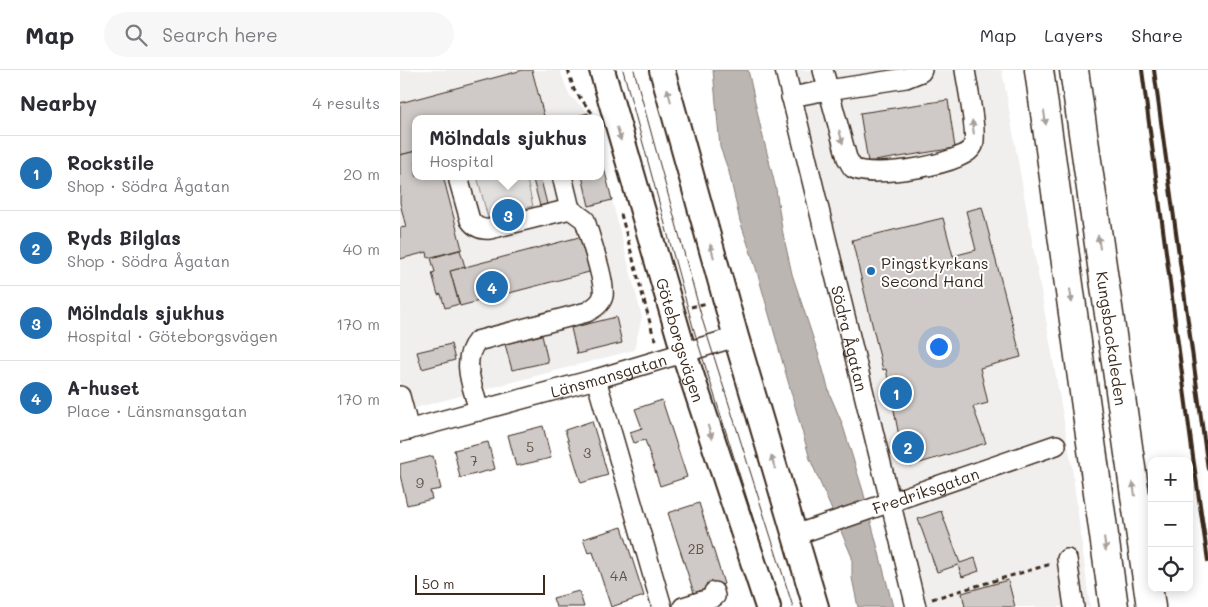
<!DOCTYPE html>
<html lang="en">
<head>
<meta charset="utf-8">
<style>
	:root { --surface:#fff; --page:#f7f7f7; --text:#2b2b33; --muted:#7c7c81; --line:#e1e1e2; --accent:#1f6fb2 }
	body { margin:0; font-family:Mali,sans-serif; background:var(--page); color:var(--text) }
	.controls { position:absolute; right:15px; bottom:15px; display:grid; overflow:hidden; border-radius:10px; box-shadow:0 2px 12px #0003 }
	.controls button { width:45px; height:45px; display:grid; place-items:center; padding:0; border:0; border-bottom:1px solid var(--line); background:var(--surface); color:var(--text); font:25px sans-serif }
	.scale { position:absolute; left:15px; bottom:12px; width:130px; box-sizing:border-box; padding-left:5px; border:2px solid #3b2a1e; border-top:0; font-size:14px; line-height:18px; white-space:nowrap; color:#3b2a1e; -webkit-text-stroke:4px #fff; paint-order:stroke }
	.you { position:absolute; left:538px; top:276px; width:18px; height:18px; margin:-12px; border:4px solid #fff; border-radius:50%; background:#1a73e8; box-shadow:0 0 0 8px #1a73e833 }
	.badge { display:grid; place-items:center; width:32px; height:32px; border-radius:50%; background:var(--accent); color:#fff; font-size:16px; font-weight:700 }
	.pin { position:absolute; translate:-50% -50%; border:2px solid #fff; box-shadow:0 1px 5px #0006 }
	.popup { position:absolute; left:12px; top:45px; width:192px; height:65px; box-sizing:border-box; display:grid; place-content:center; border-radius:10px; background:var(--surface); filter:drop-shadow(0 1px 4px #0005); font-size:16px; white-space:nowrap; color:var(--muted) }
	.popup b { font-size:19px; color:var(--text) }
	.popup::after { content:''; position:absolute; left:50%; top:100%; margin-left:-10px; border:10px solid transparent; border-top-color:var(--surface) }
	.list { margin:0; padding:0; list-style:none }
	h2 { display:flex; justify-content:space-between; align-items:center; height:65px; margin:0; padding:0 20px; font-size:21px }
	h2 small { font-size:16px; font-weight:400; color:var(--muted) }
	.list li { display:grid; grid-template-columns:32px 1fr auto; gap:15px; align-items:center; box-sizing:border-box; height:75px; padding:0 20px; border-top:1px solid var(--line) }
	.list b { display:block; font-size:19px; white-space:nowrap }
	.list p { margin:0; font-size:16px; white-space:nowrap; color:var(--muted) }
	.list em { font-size:16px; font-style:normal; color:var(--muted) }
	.icon { flex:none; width:28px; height:28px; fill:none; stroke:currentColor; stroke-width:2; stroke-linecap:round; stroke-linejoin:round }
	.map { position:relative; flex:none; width:808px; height:537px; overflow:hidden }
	header { display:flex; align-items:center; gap:30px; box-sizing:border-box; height:70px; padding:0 25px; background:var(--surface); border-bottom:1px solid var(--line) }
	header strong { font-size:24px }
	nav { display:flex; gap:28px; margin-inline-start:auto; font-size:18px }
	.search { width:350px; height:45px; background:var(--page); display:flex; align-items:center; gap:12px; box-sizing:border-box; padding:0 18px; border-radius:28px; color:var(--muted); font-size:19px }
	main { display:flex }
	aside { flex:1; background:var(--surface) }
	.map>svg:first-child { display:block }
	.built { fill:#f1efee }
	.green { fill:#e2e0de; stroke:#8e857e }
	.water { fill:#bcb6b3; stroke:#887e77 }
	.building { fill:#cfcac7; stroke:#3b2a1e }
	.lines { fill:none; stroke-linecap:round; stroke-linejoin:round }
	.minor-casing { stroke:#3b2a1e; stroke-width:22 }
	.major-casing { stroke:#3b2a1e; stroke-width:28 }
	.highway-casing { stroke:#3b2a1e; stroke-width:31 }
	.path { stroke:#3b2a1e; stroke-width:3; stroke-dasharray:5 4; stroke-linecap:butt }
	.minor { stroke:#fff; stroke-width:19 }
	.major { stroke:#fff; stroke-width:24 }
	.highway { stroke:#fff; stroke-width:28 }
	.tram { stroke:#3b2a1e; stroke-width:1 }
	.rail { stroke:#3b2a1e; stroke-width:4 }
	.oneway { fill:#a79f9a }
	.poi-dot { fill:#1f6fb2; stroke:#fff; stroke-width:2 }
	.labels { text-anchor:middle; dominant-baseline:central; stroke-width:4; stroke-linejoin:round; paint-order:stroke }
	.number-label { font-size:14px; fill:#605248 }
	.poi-label { font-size:16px; fill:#3b2a1e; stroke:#fff; text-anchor:start }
	.street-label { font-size:16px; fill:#3b2a1e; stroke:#fff }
</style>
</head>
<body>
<header>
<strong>Map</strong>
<div class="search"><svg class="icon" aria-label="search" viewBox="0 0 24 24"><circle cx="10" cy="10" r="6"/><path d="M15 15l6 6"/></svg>Search here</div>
<nav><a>Map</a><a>Layers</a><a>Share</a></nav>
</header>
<main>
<aside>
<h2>Nearby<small>4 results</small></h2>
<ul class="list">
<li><span class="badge">1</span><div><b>Rockstile</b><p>Shop · Södra Ågatan</p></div><em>20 m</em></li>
<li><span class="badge">2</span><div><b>Ryds Bilglas</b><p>Shop · Södra Ågatan</p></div><em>40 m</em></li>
<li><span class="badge">3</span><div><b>Mölndals sjukhus</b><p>Hospital · Göteborgsvägen</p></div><em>170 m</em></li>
<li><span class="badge">4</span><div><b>A-huset</b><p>Place · Länsmansgatan</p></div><em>170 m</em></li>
</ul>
</aside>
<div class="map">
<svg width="808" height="537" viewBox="0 0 808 537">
	<rect width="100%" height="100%" fill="#fff"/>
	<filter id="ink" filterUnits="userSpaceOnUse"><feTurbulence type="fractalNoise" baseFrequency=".02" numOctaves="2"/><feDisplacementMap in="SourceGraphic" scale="10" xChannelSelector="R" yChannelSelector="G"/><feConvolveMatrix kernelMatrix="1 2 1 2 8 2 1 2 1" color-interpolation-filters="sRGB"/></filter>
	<g filter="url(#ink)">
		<g class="built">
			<polygon points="0,0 160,0 169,25 189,43 190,49 16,49 16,106 200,106 201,87 242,247 234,280 0,342"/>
			<polygon points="375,0 602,0 672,397 690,537 509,537 463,369"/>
		</g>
		<polygon class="green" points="77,106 126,106 133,136 88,148"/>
		<polygon class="water" points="313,0 348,0 361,59 376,119 382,159 392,204 420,289 430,325 442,353 463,421 493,537 458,537 452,508 452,487 410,389 356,198 340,151 329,102 320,77"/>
		<g class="building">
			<polygon points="123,0 132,0 144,46 137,49 16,49 16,81 0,85 0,33"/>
			<polygon points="548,30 555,78 468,92 460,43"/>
			<polygon points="188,43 190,49 166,49"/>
			<polygon points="16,81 16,106 43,106 62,179 28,188 27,182 0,189 0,158 6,157 0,133 0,85"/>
			<polygon points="204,98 212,130 189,136 182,106 200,106 200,99"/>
			<polygon points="132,106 140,106 147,134 140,136"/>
			<polygon points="582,137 621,287 580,298 588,333 573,337 586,373 510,396 498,361 486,299 483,300 452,170 543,148 553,186 576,180 566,141"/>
			<polygon points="183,166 193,201 60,236 50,201"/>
			<polygon points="60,180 65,197 50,201 59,234 45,238 41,224 38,225 32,203 35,202 31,188"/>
			<polygon points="216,247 222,273 177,284 171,258"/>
			<polygon points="142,265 148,292 112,300 105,274"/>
			<polygon points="51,274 55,290 22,299 17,282"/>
			<polygon points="262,330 287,407 260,416 245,370 234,373 230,362 242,358 235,339"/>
			<polygon points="192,351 208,405 181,413 165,360"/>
			<polygon points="143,356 151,388 116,396 108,365"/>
			<polygon points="88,372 95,399 60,408 54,380"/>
			<polygon points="33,386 41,419 30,421 32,429 7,435 0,405 0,394"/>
			<polygon points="299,433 324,514 294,523 268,443"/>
			<polygon points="541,441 560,493 575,488 579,501 562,507 558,495 537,502 518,449"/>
			<polygon points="222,457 244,526 211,537 193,482 188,483 183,469"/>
			<polygon points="608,510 615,537 565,537 562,523"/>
			<polygon points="179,521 184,537 156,537 153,528"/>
		</g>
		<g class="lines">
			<defs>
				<g id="minor">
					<path id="s1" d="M385,0L516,537"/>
					<path d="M423,0L447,88C449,91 451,96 453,98C471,109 564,95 573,76C578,65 567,14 565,0"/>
					<polyline points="391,27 428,20 506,8 521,2 522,0"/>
					<path d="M59,106V111L70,150C75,157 81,160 90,159L170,139L185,150C189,165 206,213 203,226C201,234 194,238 187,242L77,271C60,291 73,317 79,341"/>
					<polyline points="162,106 170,139"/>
					<polyline points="196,309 262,537"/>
					<polyline points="0,326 9,360"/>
					<path id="s2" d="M0,362L196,309L336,267"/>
					<path id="s3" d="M395,465L656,375"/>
					<polyline points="667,489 674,537"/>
					<polyline points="283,537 312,528 315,526 314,522"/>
				</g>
				<g id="major">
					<path id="s4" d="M202,0L284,283L368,537"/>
					<polyline points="262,0 336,267 416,537"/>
				</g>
				<g id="highway">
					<polyline points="639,0 714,537"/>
					<path id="s5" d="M674,0L751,537"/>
				</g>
			</defs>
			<use href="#minor" class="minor-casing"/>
			<use href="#major" class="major-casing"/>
			<use href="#highway" class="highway-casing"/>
			<g class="path">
				<polyline points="168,0 174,20 192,43"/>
				<polyline points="221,144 253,264 258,273"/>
				<polyline points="291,237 307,233"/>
				<polyline points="532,529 651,494"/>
			</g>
			<use href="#minor" class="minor"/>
			<use href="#major" class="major"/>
			<use href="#highway" class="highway"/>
			<g class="tram">
				<polyline points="223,0 293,257 381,537"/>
				<polyline points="234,0 303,252 393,537"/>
			</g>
			<g class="rail">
				<polyline points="742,0 793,387 808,491"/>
				<polyline points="754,0 808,399"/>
			</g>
		</g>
		<defs><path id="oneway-solid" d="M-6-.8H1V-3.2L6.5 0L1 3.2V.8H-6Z" transform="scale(1.25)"/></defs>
		<g class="oneway">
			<use href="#oneway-solid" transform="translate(269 25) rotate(-105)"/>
			<use href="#oneway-solid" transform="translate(645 48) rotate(82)"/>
			<use href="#oneway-solid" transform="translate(573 57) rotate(-97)"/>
			<use href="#oneway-solid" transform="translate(219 64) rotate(74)"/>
			<use href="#oneway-solid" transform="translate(441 67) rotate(75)"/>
			<use href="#oneway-solid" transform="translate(699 172) rotate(-98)"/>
			<use href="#oneway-solid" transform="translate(312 181) rotate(-105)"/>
			<use href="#oneway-solid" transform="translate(671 226) rotate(82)"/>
			<use href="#oneway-solid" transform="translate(310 362) rotate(72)"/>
			<use href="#oneway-solid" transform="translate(373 392) rotate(-106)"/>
			<use href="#oneway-solid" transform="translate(734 419) rotate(-98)"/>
			<use href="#oneway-solid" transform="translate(705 474) rotate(82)"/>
		</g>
	</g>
	<circle class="poi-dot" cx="471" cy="201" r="5"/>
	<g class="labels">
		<g class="number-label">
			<text x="130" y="376">5</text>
			<text x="187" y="382">3</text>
			<text x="74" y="390">7</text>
			<text x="20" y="412">9</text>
			<text x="296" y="478">2B</text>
			<text x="219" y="505">4A</text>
		</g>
		<g class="poi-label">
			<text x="481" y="192">Pingstkyrkans<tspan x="481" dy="18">Second Hand</tspan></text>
		</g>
		<g class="street-label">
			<text stroke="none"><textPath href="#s1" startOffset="276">Södra Ågatan</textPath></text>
			<text stroke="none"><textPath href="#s5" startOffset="271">Kungsbackaleden</textPath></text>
			<text stroke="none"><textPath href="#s4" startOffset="281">Göteborgsvägen</textPath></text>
			<text stroke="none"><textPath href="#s2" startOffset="216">Länsmansgatan</textPath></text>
			<text stroke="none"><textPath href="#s3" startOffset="138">Fredriksgatan</textPath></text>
		</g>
	</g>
</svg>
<div class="controls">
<button>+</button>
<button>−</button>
<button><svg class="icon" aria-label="locate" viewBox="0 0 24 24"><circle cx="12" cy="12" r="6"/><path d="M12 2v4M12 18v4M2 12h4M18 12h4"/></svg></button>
</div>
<div class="scale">50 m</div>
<div class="you"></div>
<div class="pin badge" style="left:496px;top:323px">1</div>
<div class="pin badge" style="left:508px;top:377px">2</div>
<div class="pin badge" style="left:108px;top:145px">3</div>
<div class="popup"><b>Mölndals sjukhus</b>Hospital</div>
<div class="pin badge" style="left:92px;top:217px">4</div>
</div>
</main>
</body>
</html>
